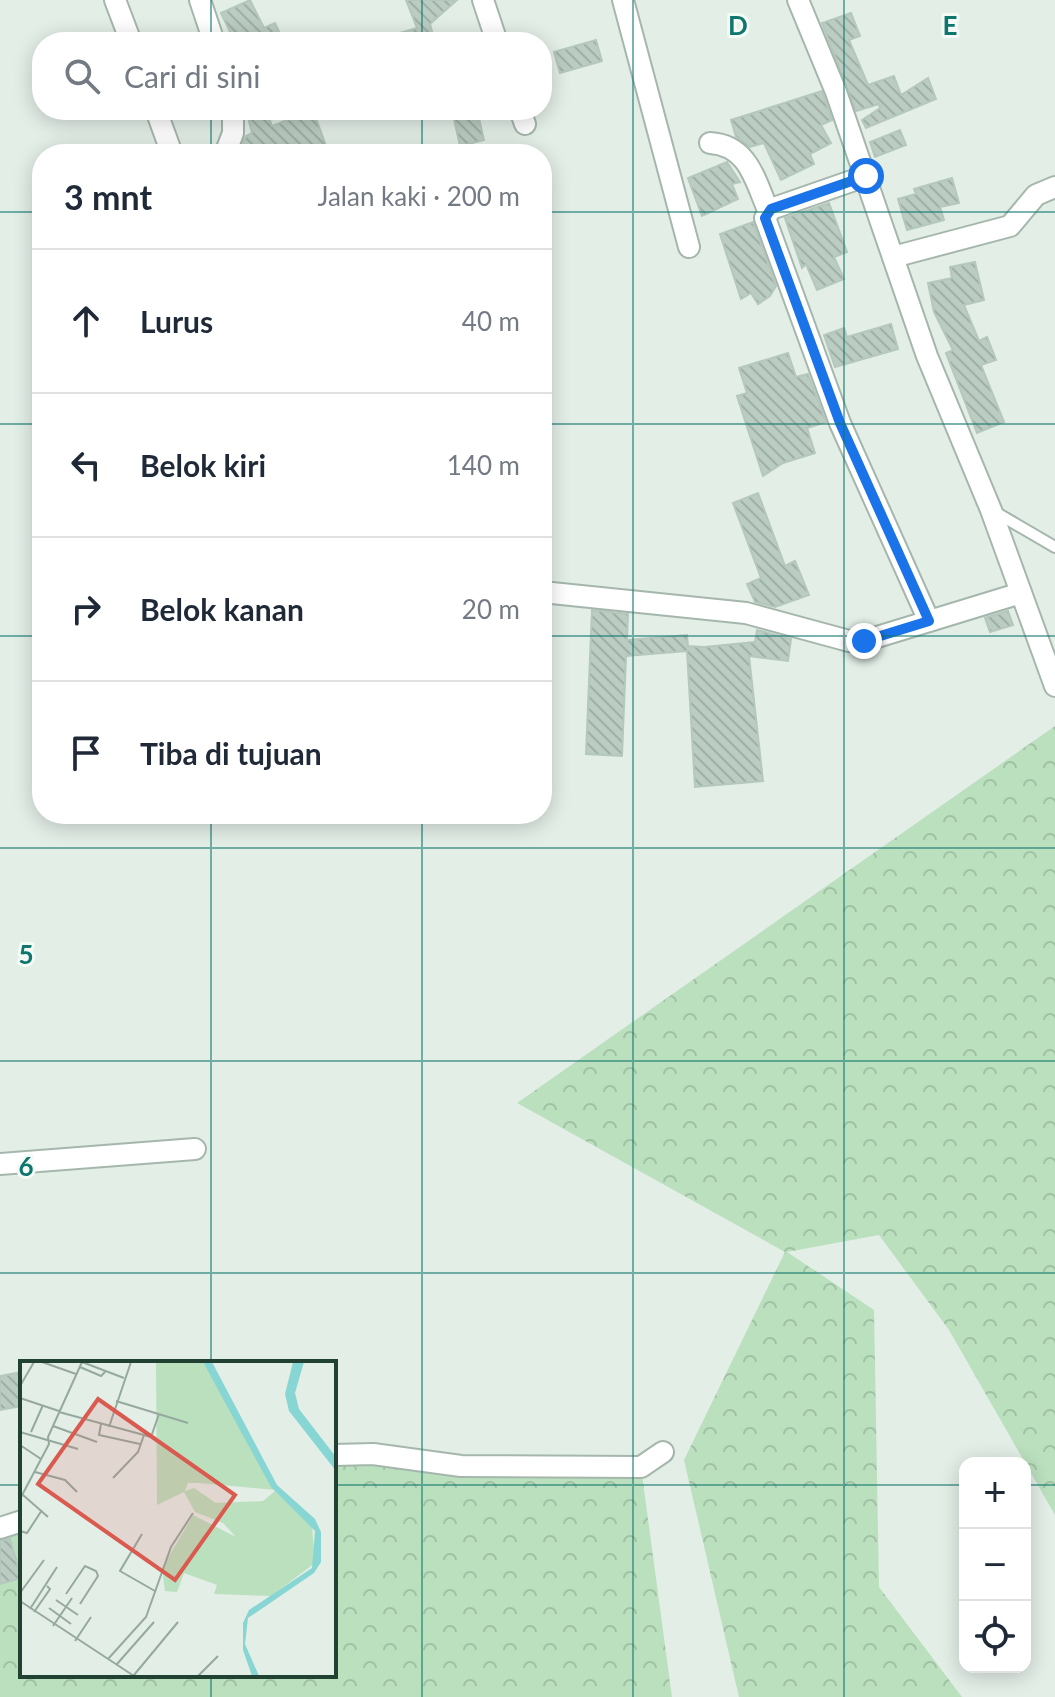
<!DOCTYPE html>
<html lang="id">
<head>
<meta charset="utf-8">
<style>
	:root { --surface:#fff; --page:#f6f6f7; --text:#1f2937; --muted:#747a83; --line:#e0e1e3 }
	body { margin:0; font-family:Lato,sans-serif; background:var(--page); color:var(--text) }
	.controls { position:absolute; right:24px; bottom:24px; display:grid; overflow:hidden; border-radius:16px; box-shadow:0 4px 20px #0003 }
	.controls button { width:72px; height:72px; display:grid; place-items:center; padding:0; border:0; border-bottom:2px solid var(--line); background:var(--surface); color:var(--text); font:40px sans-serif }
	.stop { position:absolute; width:24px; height:24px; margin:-18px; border:6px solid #1a73e8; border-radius:50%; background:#fff }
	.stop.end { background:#1a73e8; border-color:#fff; box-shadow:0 2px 8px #0008 }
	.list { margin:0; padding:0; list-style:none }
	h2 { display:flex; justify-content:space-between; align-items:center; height:104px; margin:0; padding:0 32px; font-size:34px }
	h2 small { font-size:26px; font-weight:400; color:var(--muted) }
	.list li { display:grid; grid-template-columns:52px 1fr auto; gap:24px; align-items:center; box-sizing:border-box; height:144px; padding:0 32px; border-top:2px solid var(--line) }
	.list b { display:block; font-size:30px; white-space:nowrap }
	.list em { font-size:26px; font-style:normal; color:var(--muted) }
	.icon { flex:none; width:44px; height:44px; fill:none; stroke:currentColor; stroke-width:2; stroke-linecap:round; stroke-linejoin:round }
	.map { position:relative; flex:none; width:1055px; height:1697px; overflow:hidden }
	.search { position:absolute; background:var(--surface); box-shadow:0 4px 20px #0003; left:32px; top:32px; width:520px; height:88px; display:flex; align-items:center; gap:20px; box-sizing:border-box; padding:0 28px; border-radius:32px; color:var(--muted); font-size:30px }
	.panel { position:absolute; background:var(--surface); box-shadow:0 4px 20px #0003; left:32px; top:144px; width:520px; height:680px; border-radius:32px }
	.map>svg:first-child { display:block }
	.forest { fill:url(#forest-crowns) }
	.building { fill:url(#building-back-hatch); stroke:#b5c8bd; stroke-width:2 }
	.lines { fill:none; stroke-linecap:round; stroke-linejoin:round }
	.lane-casing { stroke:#a5b7ad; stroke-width:14 }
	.street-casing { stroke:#a5b7ad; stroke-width:24 }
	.lane { stroke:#fff; stroke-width:10 }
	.street { stroke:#fff; stroke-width:20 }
	.route { stroke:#1a73e8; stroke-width:10 }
	.grid { fill:none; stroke:#0f766e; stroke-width:2; stroke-opacity:0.55 }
	.inset-road { fill:none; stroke:#95a99f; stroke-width:2 }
	.view { fill:#da5a4f; fill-opacity:0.15; stroke:#da5a4f; stroke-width:4 }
	.inset-edge { fill:none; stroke:#214132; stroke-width:4 }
	.grid-label { font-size:26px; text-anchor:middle; font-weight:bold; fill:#0f766e; stroke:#f4faf6; stroke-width:6; stroke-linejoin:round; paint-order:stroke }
</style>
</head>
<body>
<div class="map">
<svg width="1055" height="1697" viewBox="0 0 1055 1697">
	<defs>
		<pattern id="forest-crowns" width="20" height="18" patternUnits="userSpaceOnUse" patternTransform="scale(2)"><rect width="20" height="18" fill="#bbe0be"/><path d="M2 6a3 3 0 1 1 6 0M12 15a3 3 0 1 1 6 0" fill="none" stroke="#a0c1a4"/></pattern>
		<pattern id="building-back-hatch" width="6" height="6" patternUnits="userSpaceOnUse" patternTransform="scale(2)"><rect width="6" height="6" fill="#bbccc2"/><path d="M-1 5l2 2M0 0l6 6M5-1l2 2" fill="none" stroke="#a0b0a7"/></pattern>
	</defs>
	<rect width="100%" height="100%" fill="#e3eee7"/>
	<g class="forest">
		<polygon points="1055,726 1055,1515 949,1330 879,1235 787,1252 874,1310 879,1587 962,1697 739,1697 684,1460 785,1252 517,1103"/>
		<polygon points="334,1455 641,1467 672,1697 0,1697 0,1542 22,1523 22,1675 334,1675"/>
	</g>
	<g class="building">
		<polygon points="250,0 264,28 275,23 284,42 234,42 240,39 238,35 233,38 221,13"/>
		<polygon points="406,0 457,0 430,24 435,42 384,42 383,38 417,28"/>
		<polygon points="851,13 860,36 849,40 868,85 894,76 901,95 928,78 936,99 866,128 862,120 880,108 879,104 856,111 822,23"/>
		<polygon points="596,40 602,61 560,73 554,52"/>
		<polygon points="822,91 832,120 821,125 831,143 810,154 814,164 781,180 764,143 750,147 736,137 731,120"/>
		<polygon points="246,110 266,110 272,126 313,110 329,154 246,154 242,145 246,136 252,133"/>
		<polygon points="452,110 477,110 484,140 460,146"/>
		<polygon points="900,130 906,145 875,157 870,142"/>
		<polygon points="727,162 740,182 732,184 738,199 702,216 688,178"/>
		<polygon points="952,178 959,203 940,207 944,220 907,230 898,199 916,194 914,189"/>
		<polygon points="829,203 847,252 834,257 844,279 817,290 806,264 802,268 785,218"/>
		<polygon points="753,222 776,286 770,296 758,304 751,293 741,299 720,234"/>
		<polygon points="975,262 984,300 964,305 979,341 987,337 996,360 981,365 1004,422 977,433 946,353 953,350 934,312 928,283 952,278 950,267"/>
		<polygon points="891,324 898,349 835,367 824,335 844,328 847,337"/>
		<polygon points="788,353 796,377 808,374 826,422 807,428 815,453 783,463 763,476 737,396 747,393 739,368"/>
		<polygon points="758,493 785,566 795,561 809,595 775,607 755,602 747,584 761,578 733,503"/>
		<polygon points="592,610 628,614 627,640 687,635 688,646 704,647 755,642 757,630 791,639 788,661 749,656 763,781 695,787 687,651 626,656 622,756 586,754"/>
		<polygon points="1008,611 1013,625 990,632 985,618"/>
		<polygon points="22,1372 22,1406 0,1410 0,1376"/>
		<polygon points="10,1539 21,1578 0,1584 0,1541"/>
	</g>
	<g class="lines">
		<defs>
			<polyline id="lane" points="995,512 1055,547"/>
			<g id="street">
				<polyline points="115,0 131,42"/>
				<polyline points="200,0 214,42"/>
				<polyline points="483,0 497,42"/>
				<polyline points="623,0 689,247"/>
				<polyline points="798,0 836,92 927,356 991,510 1055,686"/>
				<polyline points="156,110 172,154"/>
				<polyline points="520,110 525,124"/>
				<path d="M710,143C748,145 755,180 768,210"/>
				<polyline points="225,154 233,133 233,110"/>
				<polyline points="866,176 771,209 765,218 840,423 929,621"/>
				<polyline points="893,257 1010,226 1036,195 1055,187"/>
				<polyline points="542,592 746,613 849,641 864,641 1021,593"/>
				<polyline points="0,1164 195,1149"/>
				<polyline points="334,1455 373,1454 461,1466 641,1467 663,1452"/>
				<polyline points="0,1528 22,1521"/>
			</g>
		</defs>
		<use href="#lane" class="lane-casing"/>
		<use href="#street" class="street-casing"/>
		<use href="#lane" class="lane"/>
		<use href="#street" class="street"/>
	</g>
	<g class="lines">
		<polyline class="route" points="864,641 929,621 840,423 765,218 771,209 866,176"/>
	</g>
	<path class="grid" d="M211,0V42M422,0V42M633,0V1697M844,0V1697M211,110V154M422,110V154M0,212H42M542,212H1055M0,424H42M542,424H1055M0,636H42M542,636H1055M211,814V1363M422,814V1697M0,848H1055M0,1061H1055M0,1273H1055M0,1485H22M334,1485H965M1025,1485H1055M211,1675V1697"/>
	<g transform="translate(20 1361)">
		<rect width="316" height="316" fill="#e3eee7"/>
		<path d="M136,1H183L256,129L179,122H168L165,130L174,127L196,142L243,140L255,130L292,165L295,202L251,235L194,233L197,224L164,212L157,231L145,230L142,207L173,154L216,176L203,162L175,151L164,131L137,144Z" fill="#bbe0be"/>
		<path d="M183,1H192L257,124L295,158L301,171V201L294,212L228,257L225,283L239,315H232L223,289V262L229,249L292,207L295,170L251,126ZM273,1H284L275,32L279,48L316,96V110L269,50L265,33Z" fill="#88d6d4"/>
		<path class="inset-road" d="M22,1L56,13M62,1L104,17M60,6L81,15L85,11M0,25L14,1M0,37L39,50M96,40L168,62M39,51L135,77M81,63L79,74L120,83M33,65L77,81M89,66L111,1M0,71L58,88M11,71L23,44M131,76L139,53M0,84L21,98M15,111L45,119L57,131M93,117L118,91L124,74M3,134L28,156M0,138L29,83L28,76L62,1M0,170L7,172L22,149M122,173L100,210L135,230M0,232L24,199M46,233L65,205L76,210L78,215L60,243M36,239L58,254M0,240L114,315M29,247L51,263M10,248L37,206M14,251L30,228L27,225M33,265L52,237M55,280L71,256M88,298L126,256L151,186L173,152M97,303L134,261M114,314L158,261M178,315L198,295"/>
		<path class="view" d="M78,38L215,134L155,219L18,123Z"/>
		<rect width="316" height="316" class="inset-edge"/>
	</g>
	<g class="grid-label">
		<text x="738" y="35">D</text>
		<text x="950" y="35">E</text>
		<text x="26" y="964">5</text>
		<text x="26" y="1176">6</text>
	</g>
</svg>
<div class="controls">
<button>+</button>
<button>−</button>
<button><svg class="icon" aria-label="locate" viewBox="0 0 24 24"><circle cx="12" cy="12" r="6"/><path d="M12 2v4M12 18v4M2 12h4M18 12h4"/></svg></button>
</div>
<div class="stop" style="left:866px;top:176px"></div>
<div class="stop end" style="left:864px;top:641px"></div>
<div class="search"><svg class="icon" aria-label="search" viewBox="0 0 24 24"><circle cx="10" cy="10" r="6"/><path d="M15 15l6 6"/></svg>Cari di sini</div>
<section class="panel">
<h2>3 mnt<small>Jalan kaki · 200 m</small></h2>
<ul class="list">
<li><svg class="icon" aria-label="ahead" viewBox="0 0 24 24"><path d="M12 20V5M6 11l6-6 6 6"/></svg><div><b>Lurus</b></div><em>40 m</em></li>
<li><svg class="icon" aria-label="left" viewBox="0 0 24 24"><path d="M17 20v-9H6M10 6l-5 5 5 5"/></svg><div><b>Belok kiri</b></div><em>140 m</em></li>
<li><svg class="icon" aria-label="right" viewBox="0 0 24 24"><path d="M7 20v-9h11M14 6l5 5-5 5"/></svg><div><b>Belok kanan</b></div><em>20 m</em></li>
<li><svg class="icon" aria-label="arrive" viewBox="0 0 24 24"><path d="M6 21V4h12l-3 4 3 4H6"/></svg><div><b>Tiba di tujuan</b></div></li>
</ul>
</section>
</div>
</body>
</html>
